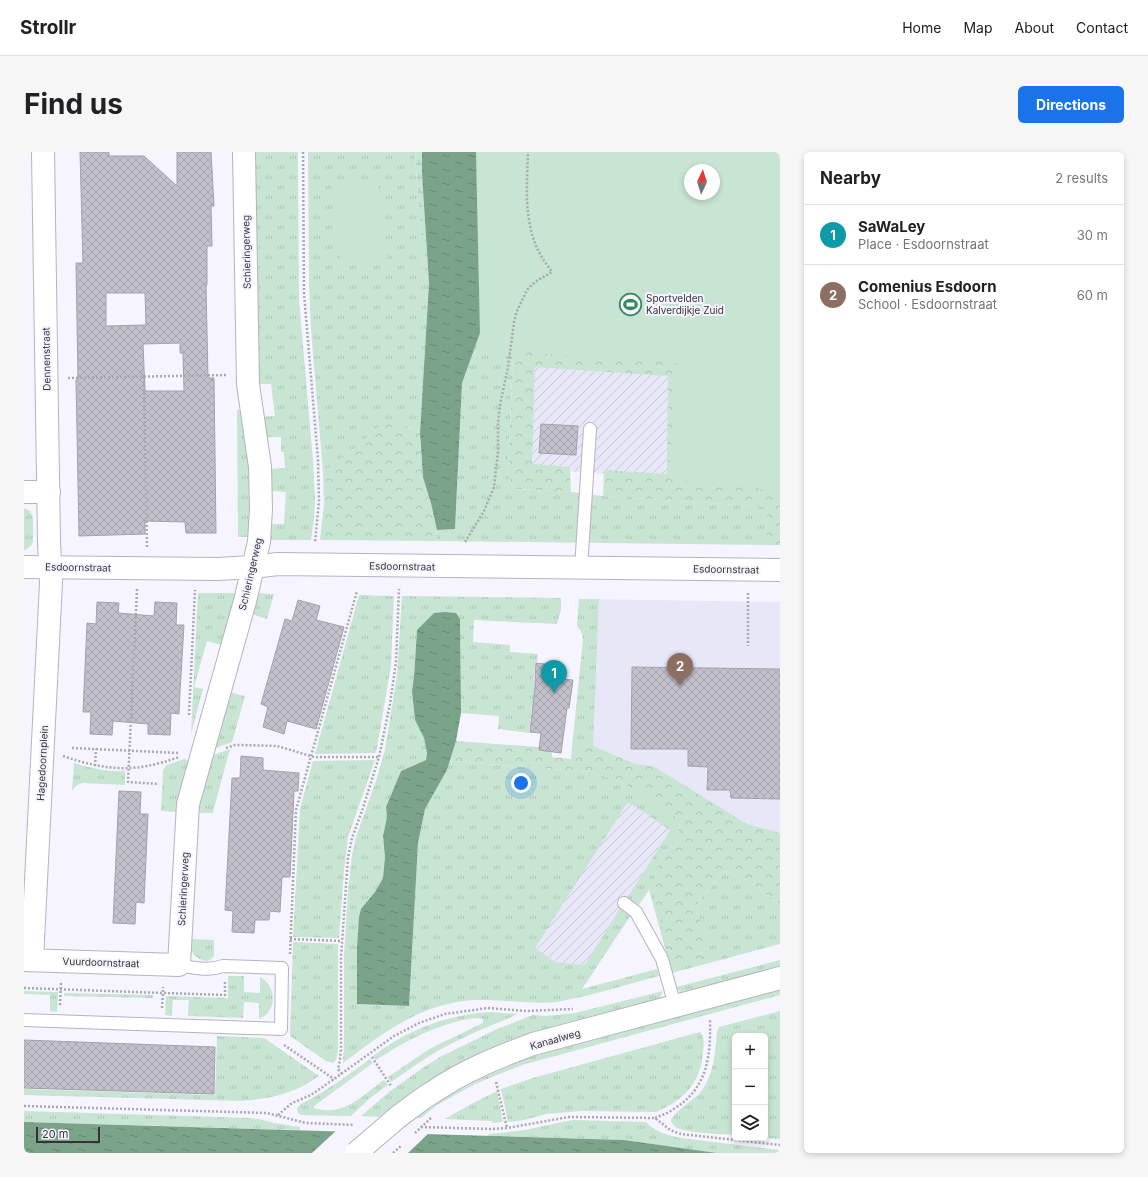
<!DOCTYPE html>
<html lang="en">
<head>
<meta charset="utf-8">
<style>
	:root { --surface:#fff; --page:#f6f6f6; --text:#202124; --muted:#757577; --line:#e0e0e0; --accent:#1a73e8 }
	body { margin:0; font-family:Inter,sans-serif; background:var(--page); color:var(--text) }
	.controls { position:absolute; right:12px; bottom:12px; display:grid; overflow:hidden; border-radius:6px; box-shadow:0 2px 6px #0003 }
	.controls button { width:36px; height:36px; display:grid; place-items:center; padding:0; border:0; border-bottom:1px solid var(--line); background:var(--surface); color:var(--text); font:20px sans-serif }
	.compass { position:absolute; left:660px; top:12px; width:36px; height:36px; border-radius:50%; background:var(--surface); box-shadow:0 2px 6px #0003; rotate:4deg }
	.scale { position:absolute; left:12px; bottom:10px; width:64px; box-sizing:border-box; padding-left:4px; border:2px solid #343438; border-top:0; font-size:11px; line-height:14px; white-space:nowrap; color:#343438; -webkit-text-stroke:3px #f6f5ff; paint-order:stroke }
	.you { position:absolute; left:497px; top:631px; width:14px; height:14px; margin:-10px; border:3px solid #fff; border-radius:50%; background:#1a73e8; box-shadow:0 0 0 6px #1a73e833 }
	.badge { display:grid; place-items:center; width:26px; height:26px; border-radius:50%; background:var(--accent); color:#fff; font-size:13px; font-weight:700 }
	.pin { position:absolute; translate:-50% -33px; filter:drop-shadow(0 1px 2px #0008) }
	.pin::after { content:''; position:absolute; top:21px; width:14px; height:12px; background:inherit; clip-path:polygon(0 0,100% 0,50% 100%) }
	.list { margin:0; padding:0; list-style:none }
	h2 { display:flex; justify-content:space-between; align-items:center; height:52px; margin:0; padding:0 16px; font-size:17px }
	h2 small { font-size:13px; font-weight:400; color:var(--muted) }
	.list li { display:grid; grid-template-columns:26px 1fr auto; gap:12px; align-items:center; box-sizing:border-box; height:60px; padding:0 16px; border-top:1px solid var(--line) }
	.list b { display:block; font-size:15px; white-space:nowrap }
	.list p { margin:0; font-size:13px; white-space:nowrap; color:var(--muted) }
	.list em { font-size:13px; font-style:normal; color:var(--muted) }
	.icon { flex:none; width:22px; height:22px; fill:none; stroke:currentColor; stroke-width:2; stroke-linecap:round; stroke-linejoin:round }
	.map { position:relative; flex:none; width:756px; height:1001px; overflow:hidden; border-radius:6px }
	header { display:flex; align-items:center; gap:24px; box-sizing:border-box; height:56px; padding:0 20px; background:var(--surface); border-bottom:1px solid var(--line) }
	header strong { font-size:19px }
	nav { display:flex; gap:22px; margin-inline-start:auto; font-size:14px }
	.intro { display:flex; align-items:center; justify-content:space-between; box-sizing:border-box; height:96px; padding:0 24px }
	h1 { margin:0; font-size:28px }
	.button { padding:10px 18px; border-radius:6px; background:var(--accent); color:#fff; font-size:14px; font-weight:700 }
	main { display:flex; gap:24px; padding:0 24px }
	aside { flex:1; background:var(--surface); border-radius:6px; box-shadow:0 2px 6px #0003 }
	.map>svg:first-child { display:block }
	.built { fill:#e8e7f8 }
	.industrial { fill:url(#industrial-furrows) }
	.grass { fill:url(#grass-tufts) }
	.forest { fill:url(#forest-crowns) }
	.wetland { fill:url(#wetland-marsh) }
	.pitch { fill:#c8e4d2; fill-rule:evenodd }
	.water { fill:url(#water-ripples) }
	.pier { fill:#f6f5ff }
	.building { fill:url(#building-cross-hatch); stroke:#a2a1aa; fill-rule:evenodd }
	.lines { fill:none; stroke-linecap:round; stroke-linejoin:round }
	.service-casing { stroke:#b5b4be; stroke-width:14 }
	.minor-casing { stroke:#b5b4be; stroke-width:24 }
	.secondary-casing { stroke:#b5b4be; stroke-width:24 }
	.path { stroke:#a8a8af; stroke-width:2.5; stroke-dasharray:2 2; stroke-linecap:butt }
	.service { stroke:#fff; stroke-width:12 }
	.minor { stroke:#fff; stroke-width:22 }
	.secondary { stroke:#fff; stroke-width:22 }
	.secondary-bridge-casing { stroke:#b5b4be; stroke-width:24; stroke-linecap:butt }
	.path-bridge { stroke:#a8a8af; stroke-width:2.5; stroke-dasharray:2 2; stroke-linecap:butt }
	.secondary-bridge { stroke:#fff; stroke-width:22 }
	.labels { text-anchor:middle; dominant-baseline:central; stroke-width:4; stroke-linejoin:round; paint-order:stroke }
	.street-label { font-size:10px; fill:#343438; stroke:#f6f5ff }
	.poi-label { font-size:10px; fill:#343438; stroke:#f6f5ff; text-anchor:start }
</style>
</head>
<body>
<header>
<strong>Strollr</strong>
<nav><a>Home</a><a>Map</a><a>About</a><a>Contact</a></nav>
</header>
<div class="intro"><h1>Find us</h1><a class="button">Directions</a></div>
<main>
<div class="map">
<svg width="756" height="1001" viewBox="0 0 756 1001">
	<defs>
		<pattern id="industrial-furrows" width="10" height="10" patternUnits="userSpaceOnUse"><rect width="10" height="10" fill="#e8e7f8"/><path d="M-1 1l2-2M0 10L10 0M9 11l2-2" fill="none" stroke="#c8c7d5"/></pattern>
		<pattern id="grass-tufts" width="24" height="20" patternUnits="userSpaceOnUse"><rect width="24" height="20" fill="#c8e4d2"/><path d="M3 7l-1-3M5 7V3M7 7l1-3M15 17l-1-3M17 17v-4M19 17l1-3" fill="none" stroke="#acc4b5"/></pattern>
		<pattern id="forest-crowns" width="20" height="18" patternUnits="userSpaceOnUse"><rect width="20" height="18" fill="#c8e4d2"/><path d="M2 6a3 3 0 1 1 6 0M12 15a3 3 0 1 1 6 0" fill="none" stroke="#acc4b5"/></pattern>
		<pattern id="wetland-marsh" width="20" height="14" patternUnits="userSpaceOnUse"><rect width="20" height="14" fill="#c8e4d2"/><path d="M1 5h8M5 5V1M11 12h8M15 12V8" fill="none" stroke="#acc4b5"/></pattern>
		<pattern id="water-ripples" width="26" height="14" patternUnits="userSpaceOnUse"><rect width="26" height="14" fill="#7aa389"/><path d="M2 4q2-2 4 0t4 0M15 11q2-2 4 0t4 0" fill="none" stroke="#658671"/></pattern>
		<pattern id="building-cross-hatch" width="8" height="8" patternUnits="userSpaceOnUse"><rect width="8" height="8" fill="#c2c1cb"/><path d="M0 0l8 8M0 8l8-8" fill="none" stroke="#a7a6af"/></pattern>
	</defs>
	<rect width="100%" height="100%" fill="#f6f5ff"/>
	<polygon class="built" points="563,447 756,450 756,716 551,596"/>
	<g class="industrial">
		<polygon points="499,200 653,211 645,327 490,315"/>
		<polygon points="606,651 646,678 561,813 531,810 510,796 602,653"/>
	</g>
	<g class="grass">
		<polygon points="229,0 274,0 275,148 289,308 291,347 290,367 287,388 245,388 246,372 260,372 262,340 247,339 246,317 261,316 260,300 257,300 257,285 241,285 237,265 251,264 247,232 233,232"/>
		<polygon points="284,0 391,0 399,119 405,131 396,281 385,275 353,276 336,293 299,320 287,178 285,132"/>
		<polygon points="452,0 756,231 676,185 490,181 484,321 487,331 492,337 547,340 579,344 743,355 742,393 412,389 413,378 431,377 438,231 456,181"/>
		<polygon points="213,258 217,258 227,332 225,385 214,385"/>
		<polygon points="0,356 6,359 9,365 9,390 7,394 1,398 0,398"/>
		<polygon points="174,441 211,441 211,445 198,493 183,489 170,535 179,537 167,582"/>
		<polygon points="233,441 250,442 243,467 227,462"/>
		<polygon points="335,443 370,444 367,514 352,601 291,602"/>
		<path d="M378,444L537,446V458L533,472L450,468L449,490L486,493V500L514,502L513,510H512L509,527L513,528L510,553H508L505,581L474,577L475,564L437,561L436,467L432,462L393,478L390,524L388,539L391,568L400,586L403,601L402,608L377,619L362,655L363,665L359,684L361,705L359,726L351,740L333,852L385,854L394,691L401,657L423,618L426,609L568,620L597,630L651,664L656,675L633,715L681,791L672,753L701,719L718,725L756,752V792L648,821L625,738L615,753L603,746L646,678L606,651L602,653L511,796L531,810L561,813L596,756L607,763L558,837L633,817L635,824C601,833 567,844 532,850C508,853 478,847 453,848C399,850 360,880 319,911L320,889V804L324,738L328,703L332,685L352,629L361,597L373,523Z"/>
		<polygon points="555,447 575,447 569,594 548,595 559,487 557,479 553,474"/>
		<polygon points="205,540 221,544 208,590 189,597"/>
		<polygon points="206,597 190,656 189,661 172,661 187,604"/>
		<polygon points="160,607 166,609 153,660 137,659 139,618 143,613"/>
		<polygon points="351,608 324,685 320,719 315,786 269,785 276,657 289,609"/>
		<path d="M50,611C67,616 83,620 101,619V633L59,631L53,633L48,639Z"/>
		<path d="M166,787L190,788V804L186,808L182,809C169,806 166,799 166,787Z"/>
		<polygon points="269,790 314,792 314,898 312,908 309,911 302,909 266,884"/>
		<polygon points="756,808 756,814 656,840 652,835"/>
		<path d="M204,824H220V840L236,841V825C248,831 253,847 245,859C243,863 239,865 235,867V851L220,850L219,866L164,864L165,848H149L148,864L141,863L142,844L204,846Z"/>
		<path d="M756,838V843L498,913L451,932L413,953L397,966H390C427,940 467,921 509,904Z"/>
		<polygon points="0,839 34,840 33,860 26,859 26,843 0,842"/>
		<path d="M639,839L636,846C589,859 541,869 495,886C445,904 397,931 355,965L337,964L365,940L397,917L416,905L473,877L509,863L521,864L551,861Z"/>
		<polygon points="40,841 129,843 129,846 40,844"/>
		<path d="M756,859V987L741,986V884H711V983C698,982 663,981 653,976C651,975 648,972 647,969C647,962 669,948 675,942C690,925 691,901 693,881L695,875Z"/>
		<path d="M465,860L494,862C469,873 445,882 421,895C402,905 385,918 367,930L364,925L407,896L459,871V867C448,865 438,868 428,871C400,879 377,892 352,908L349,904C383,878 422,863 465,860Z"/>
		<path d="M676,880C681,886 680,893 679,901C676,932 660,948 632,960L557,959L522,962L500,968L484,970L477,937L509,926Z"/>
		<path d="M193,884L240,886L295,924C272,941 246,947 218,949L0,943V937L191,943Z"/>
		<path d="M346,907L349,911L290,954V956C321,965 337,944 360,928L364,933L346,946L327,964L277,963L274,961L273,956L277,952L292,944L314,930Z"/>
		<polygon points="473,939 479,970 468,971 468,969 420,967 453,949"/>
		<polygon points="0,959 227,966 235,967 250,971 276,975 276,978 0,970"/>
		<path d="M548,968L622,970C631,980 644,983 656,986L756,998V1001H693L600,988L464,984L465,982L501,978Z"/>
	</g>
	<g class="forest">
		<polygon points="490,181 676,185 756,311 756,393 742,393 743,355 579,344 580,318 643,322 644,224 511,215 508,312 546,315 547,340 492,337 487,331 484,321"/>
		<path d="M362,271C375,271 384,274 396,281L397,303L413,378L412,389L296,388L300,353L299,320L336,293L353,276Z"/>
		<path d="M432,589L528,596V605L547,607L548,595L569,594L611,612L629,614L723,672L756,681V752L718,725L701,719L672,753C676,770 685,789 679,806L649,814L628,736L633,715L656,675L651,664L597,630L568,620L426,609Z"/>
	</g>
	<polygon class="wetland" points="391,0 398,0 398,22 405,131 399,119"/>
	<g class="pitch">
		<path d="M452,0H756V339L645,327L653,211L499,200L451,194L456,181ZM666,18H690V42H666Z"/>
		<polygon points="353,26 364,106 317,112 307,32"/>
	</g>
	<g class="water">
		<polygon points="398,0 452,0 456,181 438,231 431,377 413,378 407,351 399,325 396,281 405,131 398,22"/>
		<polygon points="421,460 432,461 436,467 437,561 432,589 423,618 401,657 394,691 385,854 333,852 333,797 335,765 337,757 351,740 359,726 361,705 359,684 363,665 362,655 377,619 402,608 403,601 400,586 391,568 388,539 390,524 393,478 410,461"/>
		<polygon points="0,970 600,988 693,1001 0,1001"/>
	</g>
	<polygon class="pier" points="314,977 406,980 384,1001 288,1001"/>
	<g class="building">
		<path d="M56,0H85V4H120L153,34V0H187L190,54H187L188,94H183V133H182L184,226H190L192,381H162L161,370L121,369V382L55,384L52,228H54L52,111H59ZM82,141H121L122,173L82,174ZM156,191V201H159L160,239H121L119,192Z"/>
		<polygon points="517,272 554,274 552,303 515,301"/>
		<polygon points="274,448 296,454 292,468 320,475 292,577 263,569 260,582 239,575 244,555 237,552 261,467 268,469"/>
		<polygon points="73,450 95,451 94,461 130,464 131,450 153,451 152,473 160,473 156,539 155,562 147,561 146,583 124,582 124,572 89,569 88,583 66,582 67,560 59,560 63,471 72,472"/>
		<polygon points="512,511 537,514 536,527 549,528 545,556 543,556 537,601 515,598 517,581 506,580 512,527 511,527"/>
		<polygon points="608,515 756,517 756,647 707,646 706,638 683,638 684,615 664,614 664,597 607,597"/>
		<polygon points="217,604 239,606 239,618 275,621 274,639 270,639 266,725 258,725 256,760 246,759 245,768 231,768 230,781 208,780 209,759 201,758 208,626 216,626"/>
		<polygon points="95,639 117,640 116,662 124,662 120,751 112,750 111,772 89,771"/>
		<polygon points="0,888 191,895 190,942 0,936"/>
	</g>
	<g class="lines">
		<defs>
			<g id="service">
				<polyline points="557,416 566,277"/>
				<polyline points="600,751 612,760 638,807 651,854"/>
				<path d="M0,868L257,877L258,816L199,814C185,819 169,816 155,813"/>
			</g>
			<g id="minor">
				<polyline points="0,340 25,340"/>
				<polyline points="0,415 194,417 229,415 254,412 756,418"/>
				<polyline points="0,808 155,813 164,652 221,449 235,390 237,357 236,315 224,232 220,0"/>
				<polyline points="8,808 27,431 25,390 19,0"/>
			</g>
			<path id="secondary" d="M374,965C385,957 397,947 409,940C440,919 474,905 509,892L756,826"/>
		</defs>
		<use href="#service" class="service-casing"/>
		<use href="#minor" class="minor-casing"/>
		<use href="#secondary" class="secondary-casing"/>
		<g class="path">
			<polyline points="279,0 280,141 294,308 295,349 291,391"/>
			<polyline points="120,225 123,396"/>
			<polyline points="44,226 203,223"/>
			<path d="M441,390L460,359L470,335L474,300V271L476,253L484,215L490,170L493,159L503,138L511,130L528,120C524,114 519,108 516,102C499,70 503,34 504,0"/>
			<polyline points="113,437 104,630 135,632"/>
			<polyline points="724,441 724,494"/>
			<polyline points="165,563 171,438"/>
			<polyline points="48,596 155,601"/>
			<polyline points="202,596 211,593 217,593 253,594 290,605 355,605"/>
			<path d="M39,604C83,619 111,621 155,605"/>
			<polyline points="71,614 72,597"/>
			<polyline points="266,787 318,789"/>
			<polyline points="266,802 272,658 333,439"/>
			<polyline points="0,836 139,841 139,835"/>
			<polyline points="36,853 37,830"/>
			<polyline points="138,856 139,841 201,843 201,830"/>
			<polyline points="260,893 310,927"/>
			<polyline points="348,905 367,934"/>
			<polyline points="318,922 314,917 316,908 317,897 317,805 324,705 328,686 338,659 355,605 366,552 372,510 375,437"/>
			<polyline points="472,930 483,976"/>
			<polyline points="0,954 243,961 282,971 330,973"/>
			<polyline points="254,963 268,951 287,943 310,927 370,884 395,871 421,862 464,856 502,859 549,857"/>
			<path d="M631,966C637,963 643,962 648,958C683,938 687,905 686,868"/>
			<polyline points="397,975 468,977 483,976 545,965 631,966 646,978 657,982 756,993"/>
		</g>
		<use href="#service" class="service"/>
		<use href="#minor" class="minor"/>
		<use href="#secondary" class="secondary"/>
		<defs>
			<polyline id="secondary-bridge" points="332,1001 374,965"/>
		</defs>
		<use href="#secondary-bridge" class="secondary-bridge-casing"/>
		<g class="path-bridge">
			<polyline points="391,981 407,966"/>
			<polyline points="369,1001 377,994"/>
		</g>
		<use href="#secondary-bridge" class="secondary-bridge"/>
	</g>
	<defs>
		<symbol id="stadium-ring" viewBox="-11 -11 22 22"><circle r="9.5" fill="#f6f5ff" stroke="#35895b" stroke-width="1.5"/><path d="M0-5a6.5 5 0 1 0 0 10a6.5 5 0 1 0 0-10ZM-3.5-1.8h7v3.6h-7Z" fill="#35895b"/></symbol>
	</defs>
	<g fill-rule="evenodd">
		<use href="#stadium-ring" x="594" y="140" width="25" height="25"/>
	</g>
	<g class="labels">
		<g class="street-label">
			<text transform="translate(222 100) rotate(-91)">Schieringerweg</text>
			<text transform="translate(22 207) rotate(-91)">Dennenstraat</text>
			<text transform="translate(378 414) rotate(1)">Esdoornstraat</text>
			<text transform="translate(54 415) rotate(1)">Esdoornstraat</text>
			<text transform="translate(702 417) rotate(1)">Esdoornstraat</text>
			<text transform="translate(226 422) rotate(-77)">Schieringerweg</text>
			<text transform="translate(18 611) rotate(-87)">Hagedoornplein</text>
			<text transform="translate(159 737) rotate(-87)">Schieringerweg</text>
			<text transform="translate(77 810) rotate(2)">Vuurdoornstraat</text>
			<text transform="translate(531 887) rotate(-16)">Kanaalweg</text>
		</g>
		<g class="poi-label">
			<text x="622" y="146">Sportvelden<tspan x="622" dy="12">Kalverdijkje Zuid</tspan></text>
		</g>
	</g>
</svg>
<div class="controls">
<button>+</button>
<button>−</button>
<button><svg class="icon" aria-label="layers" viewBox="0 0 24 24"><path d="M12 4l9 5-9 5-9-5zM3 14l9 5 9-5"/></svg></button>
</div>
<svg class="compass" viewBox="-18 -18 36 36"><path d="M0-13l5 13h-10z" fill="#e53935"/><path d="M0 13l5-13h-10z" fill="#757577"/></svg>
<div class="scale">20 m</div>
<div class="you"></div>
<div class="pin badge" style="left:530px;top:541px;background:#0f9aa8">1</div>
<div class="pin badge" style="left:656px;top:534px;background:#8d6e63">2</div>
</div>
<aside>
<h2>Nearby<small>2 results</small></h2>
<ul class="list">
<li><span class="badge" style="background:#0f9aa8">1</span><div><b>SaWaLey</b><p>Place · Esdoornstraat</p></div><em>30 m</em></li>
<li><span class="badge" style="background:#8d6e63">2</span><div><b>Comenius Esdoorn</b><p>School · Esdoornstraat</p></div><em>60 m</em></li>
</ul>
</aside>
</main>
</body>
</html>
